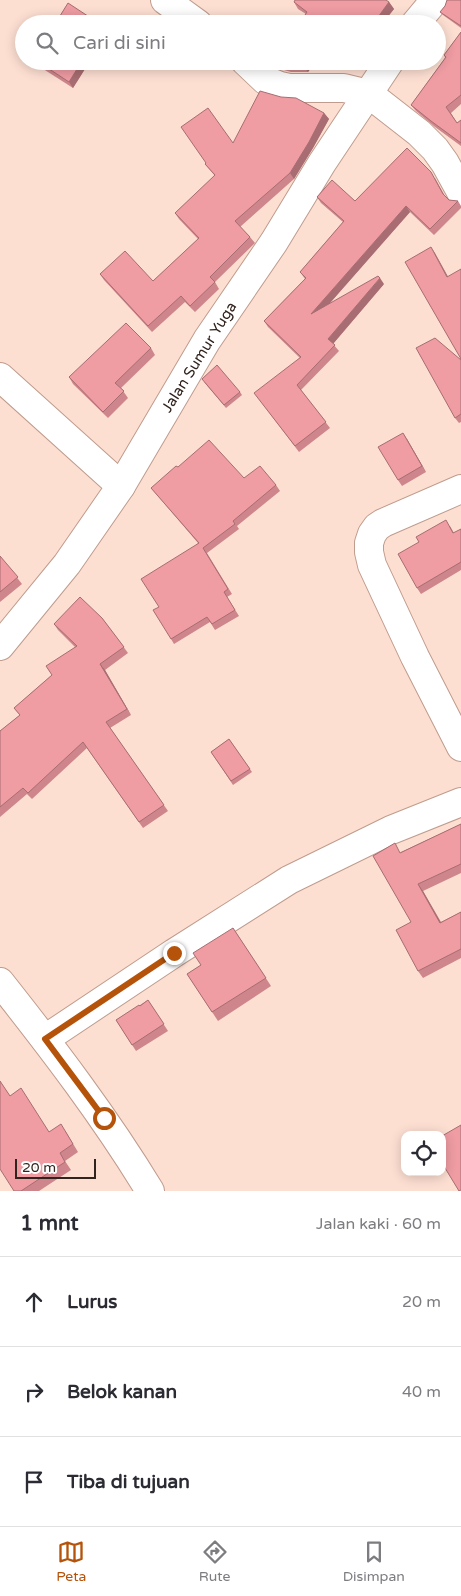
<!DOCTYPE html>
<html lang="id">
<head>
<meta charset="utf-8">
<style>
	:root { --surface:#fff; --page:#f2f2f3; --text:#2b2b33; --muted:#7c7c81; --line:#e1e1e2; --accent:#b45309 }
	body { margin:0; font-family:"Varela Round",sans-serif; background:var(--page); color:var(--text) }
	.controls { position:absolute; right:15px; bottom:15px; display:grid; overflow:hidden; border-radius:10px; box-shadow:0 2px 12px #0003 }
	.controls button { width:45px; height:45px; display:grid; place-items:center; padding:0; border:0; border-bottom:1px solid var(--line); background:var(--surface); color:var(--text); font:25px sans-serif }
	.scale { position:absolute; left:15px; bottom:12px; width:81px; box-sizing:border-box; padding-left:5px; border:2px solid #31231d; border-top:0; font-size:14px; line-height:18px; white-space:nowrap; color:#31231d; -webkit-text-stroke:4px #fff; paint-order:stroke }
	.stop { position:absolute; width:15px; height:15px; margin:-11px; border:4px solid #b45309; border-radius:50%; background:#fff }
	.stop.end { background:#b45309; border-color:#fff; box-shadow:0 1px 5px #0008 }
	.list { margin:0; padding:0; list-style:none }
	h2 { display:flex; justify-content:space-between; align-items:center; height:65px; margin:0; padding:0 20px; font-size:21px }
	h2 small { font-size:16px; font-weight:400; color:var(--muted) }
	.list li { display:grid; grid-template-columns:32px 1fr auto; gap:15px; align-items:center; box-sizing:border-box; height:90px; padding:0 20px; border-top:1px solid var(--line) }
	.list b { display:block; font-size:19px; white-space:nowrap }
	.list em { font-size:16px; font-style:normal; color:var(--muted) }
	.icon { flex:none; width:28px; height:28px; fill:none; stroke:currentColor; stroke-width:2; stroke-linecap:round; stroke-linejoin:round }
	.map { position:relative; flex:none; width:461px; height:1191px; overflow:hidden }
	.search { position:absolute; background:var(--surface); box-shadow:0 2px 12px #0003; left:15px; right:15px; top:15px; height:55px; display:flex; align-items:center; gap:12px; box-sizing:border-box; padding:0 18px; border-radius:28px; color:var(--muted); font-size:19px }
	.sheet { height:335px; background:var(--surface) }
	nav { display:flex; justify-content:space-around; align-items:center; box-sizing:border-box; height:70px; border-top:1px solid var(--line); background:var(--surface); font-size:14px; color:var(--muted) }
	nav a { display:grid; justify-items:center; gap:2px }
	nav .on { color:var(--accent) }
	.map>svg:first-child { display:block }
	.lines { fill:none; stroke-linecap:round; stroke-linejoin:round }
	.street-casing { stroke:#bf9c8d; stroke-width:30 }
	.street { stroke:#fff; stroke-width:28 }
	.wall { fill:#ce868c }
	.shaded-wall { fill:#a76d72 }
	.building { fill:#ef9ca3; stroke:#a76d72 }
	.route { stroke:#b45309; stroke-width:6 }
	.labels { text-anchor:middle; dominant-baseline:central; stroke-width:5; stroke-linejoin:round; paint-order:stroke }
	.street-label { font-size:15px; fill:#31231d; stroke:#fff }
</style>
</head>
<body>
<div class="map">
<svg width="461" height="1191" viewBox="0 0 461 1191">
	<rect width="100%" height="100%" fill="#fddfd2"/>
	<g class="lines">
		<defs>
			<g id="street">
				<polyline points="165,0 198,24"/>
				<polyline points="415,24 435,0"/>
				<polyline points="245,61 265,80 280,86 289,88 344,88 369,94 419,133 435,149 445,163 461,192"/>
				<polyline points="0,377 121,486"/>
				<polyline points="461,489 383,523 377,527 372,534 369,543 369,552 372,565 415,657 461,747"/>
				<polyline points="0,646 67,564 121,486 207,340 274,242 322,163 390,61"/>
				<path d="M0,982C53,1049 105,1117 150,1191"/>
				<polyline points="45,1039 174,953 289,880 391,830 461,802"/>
			</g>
		</defs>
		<use href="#street" class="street-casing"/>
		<use href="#street" class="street"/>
	</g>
	<g class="wall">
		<polygon points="461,0 461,28 443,15 440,12 445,6"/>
		<polygon points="294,2 389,2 394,9 382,24 299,24 306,14 298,9"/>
		<polygon points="461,32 461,104 451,113 457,123 461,120 461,146 435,127 416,111 411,105 445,58 444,55"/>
		<polygon points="34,61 90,61 73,88 37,65"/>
		<polygon points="272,61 316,61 308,72 291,72 277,68"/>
		<polygon points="324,113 329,119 313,148 294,179 240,227 250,237 255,243 215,282 219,289 195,312 185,302 152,332 104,280 100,274 153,281 198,239 179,219 175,213 215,176 205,164 233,143"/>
		<polygon points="435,178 445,196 449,200 458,201 461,206 461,208 434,235 410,212 330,303 384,284 333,344 339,351 301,390 330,428 299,452 259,399 300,358 268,327 264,321 305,279 300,272 343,222 321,203 317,197 355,201"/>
		<polygon points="151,348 155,355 121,388 128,398 108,418 73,384 69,377"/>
		<polygon points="461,360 461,422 459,423 455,418"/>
		<polygon points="204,382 240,392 242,395 226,408"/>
		<polygon points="407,439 426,472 402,486 398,480"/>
		<polygon points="178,467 244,478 276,485 280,491 237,526 239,529 207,553 232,594 227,597 239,616 215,630 210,622 174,644 171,639 159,607 198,543 151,488"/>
		<polygon points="450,526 454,533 461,529 461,570 421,594 417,588"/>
		<polygon points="0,556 22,584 0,602"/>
		<polygon points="102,618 128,653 105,670 131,715 110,728 168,811 143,828 87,748 32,799 27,794 0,817 0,731 20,715 14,708 52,675 75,647 58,630 54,624"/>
		<polygon points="229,739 252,772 233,785 211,752"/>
		<polygon points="461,824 461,873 423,891 441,922 461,912 461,958 423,978 418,971 401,852"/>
		<polygon points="233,928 271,986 218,1021 187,974 201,965"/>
		<polygon points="148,1000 168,1031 136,1051 116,1020"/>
		<polygon points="10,1096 49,1132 66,1132 78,1152 65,1161 71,1170 39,1191 14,1191"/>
	</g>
	<g class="shaded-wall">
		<polygon points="389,2 394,9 382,24 373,24"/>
		<polygon points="82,61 90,61 73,88 69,82"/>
		<polygon points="307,61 316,61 308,72 303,66"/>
		<polygon points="324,113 329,119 313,148 294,179 290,173"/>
		<polygon points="406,206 410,212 315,320 311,314"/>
		<polygon points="431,247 435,253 451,282 447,277"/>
		<polygon points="380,278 384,284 332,345 328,339"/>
		<polygon points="403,433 407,439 426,472 422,466"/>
		<polygon points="100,664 105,670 131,715 127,709"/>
		<polygon points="418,884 423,891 445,930 440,923"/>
	</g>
	<g class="building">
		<polygon points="295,0 386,0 389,2 373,24 299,24 307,12 294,2"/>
		<polygon points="447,0 461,0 461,26 440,12 445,6"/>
		<polygon points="68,3 100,24 55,24"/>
		<polygon points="461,32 461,95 446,107 457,123 461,120 461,143 431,121 411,105 446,57 444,55"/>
		<polygon points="37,61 82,61 69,82"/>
		<polygon points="272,61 307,61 303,66 286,66"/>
		<polygon points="260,91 281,97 296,98 324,113 309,142 290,173 235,221 250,237 210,277 215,282 190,306 181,296 148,326 100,274 125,251 153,281 199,238 175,213 215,175 205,164 206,163 181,127 208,108 233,143"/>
		<polygon points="407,148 431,172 443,194 449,200 458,201 430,229 406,206 311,314 378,276 380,278 328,339 335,345 297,385 326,422 295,446 254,393 301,357 264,321 306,278 300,272 344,221 317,197 332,180 355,201"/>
		<polygon points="431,247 447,277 461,269 461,359 405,262"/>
		<polygon points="126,323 151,348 115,383 124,391 103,412 69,377"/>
		<polygon points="435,338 461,360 461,414 455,418 416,348"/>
		<polygon points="217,365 240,392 224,405 202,379"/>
		<polygon points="403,433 422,466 398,480 378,447"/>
		<polygon points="209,440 244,478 260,466 276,485 233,521 235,524 203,548 228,589 224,592 235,610 212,624 207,617 171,639 153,610 159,607 141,579 199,543 151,488 176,466 178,467"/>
		<polygon points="446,520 453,533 461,529 461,562 417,588 398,554 419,542 416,537"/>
		<polygon points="0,556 18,577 0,592"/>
		<polygon points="80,597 102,618 124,647 100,664 127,709 106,722 164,805 139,822 83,742 28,793 23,788 0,807 0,731 20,715 14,708 52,675 46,666 77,646 54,624"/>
		<polygon points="229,739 250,769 231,781 211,752"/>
		<polygon points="461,824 461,864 418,884 440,923 461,912 461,949 418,971 396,930 411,922 373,856 395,843 400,853"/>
		<polygon points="233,928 266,978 212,1012 187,974 201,965 193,953"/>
		<polygon points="148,1000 164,1024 132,1045 116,1020 139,1005 140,1006"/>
		<polygon points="0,1081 10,1096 21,1088 49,1132 61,1124 73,1144 60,1153 65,1162 21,1191 14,1191 0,1169"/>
		<polygon points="461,1125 461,1190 459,1191 442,1163 442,1136"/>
	</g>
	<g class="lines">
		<polyline class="route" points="104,1118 45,1039 174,953"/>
	</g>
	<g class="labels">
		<g class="street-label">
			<text transform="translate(199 357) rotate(-58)">Jalan Sumur Yuga</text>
		</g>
	</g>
</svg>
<div class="controls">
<button><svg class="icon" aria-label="locate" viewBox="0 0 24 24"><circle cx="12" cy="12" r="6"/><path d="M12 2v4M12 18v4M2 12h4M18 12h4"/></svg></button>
</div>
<div class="scale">20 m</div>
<div class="stop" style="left:104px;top:1118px"></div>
<div class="stop end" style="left:174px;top:953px"></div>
<div class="search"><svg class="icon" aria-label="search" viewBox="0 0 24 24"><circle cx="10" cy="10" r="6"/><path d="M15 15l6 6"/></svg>Cari di sini</div>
</div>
<section class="sheet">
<h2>1 mnt<small>Jalan kaki · 60 m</small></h2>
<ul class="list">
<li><svg class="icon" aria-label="ahead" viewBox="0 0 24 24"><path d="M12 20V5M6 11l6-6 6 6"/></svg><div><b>Lurus</b></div><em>20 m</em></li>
<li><svg class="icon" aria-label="right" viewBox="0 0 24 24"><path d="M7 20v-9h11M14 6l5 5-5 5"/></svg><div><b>Belok kanan</b></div><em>40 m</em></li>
<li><svg class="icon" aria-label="arrive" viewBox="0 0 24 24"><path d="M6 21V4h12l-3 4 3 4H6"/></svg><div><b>Tiba di tujuan</b></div></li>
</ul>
</section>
<nav>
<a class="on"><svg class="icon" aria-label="map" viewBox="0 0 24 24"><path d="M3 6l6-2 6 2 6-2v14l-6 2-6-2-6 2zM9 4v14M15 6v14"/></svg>Peta</a>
<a><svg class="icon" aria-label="directions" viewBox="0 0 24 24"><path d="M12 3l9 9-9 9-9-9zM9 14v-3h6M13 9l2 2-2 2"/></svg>Rute</a>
<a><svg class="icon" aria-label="saved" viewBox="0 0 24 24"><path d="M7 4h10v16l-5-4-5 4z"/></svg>Disimpan</a>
</nav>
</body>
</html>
